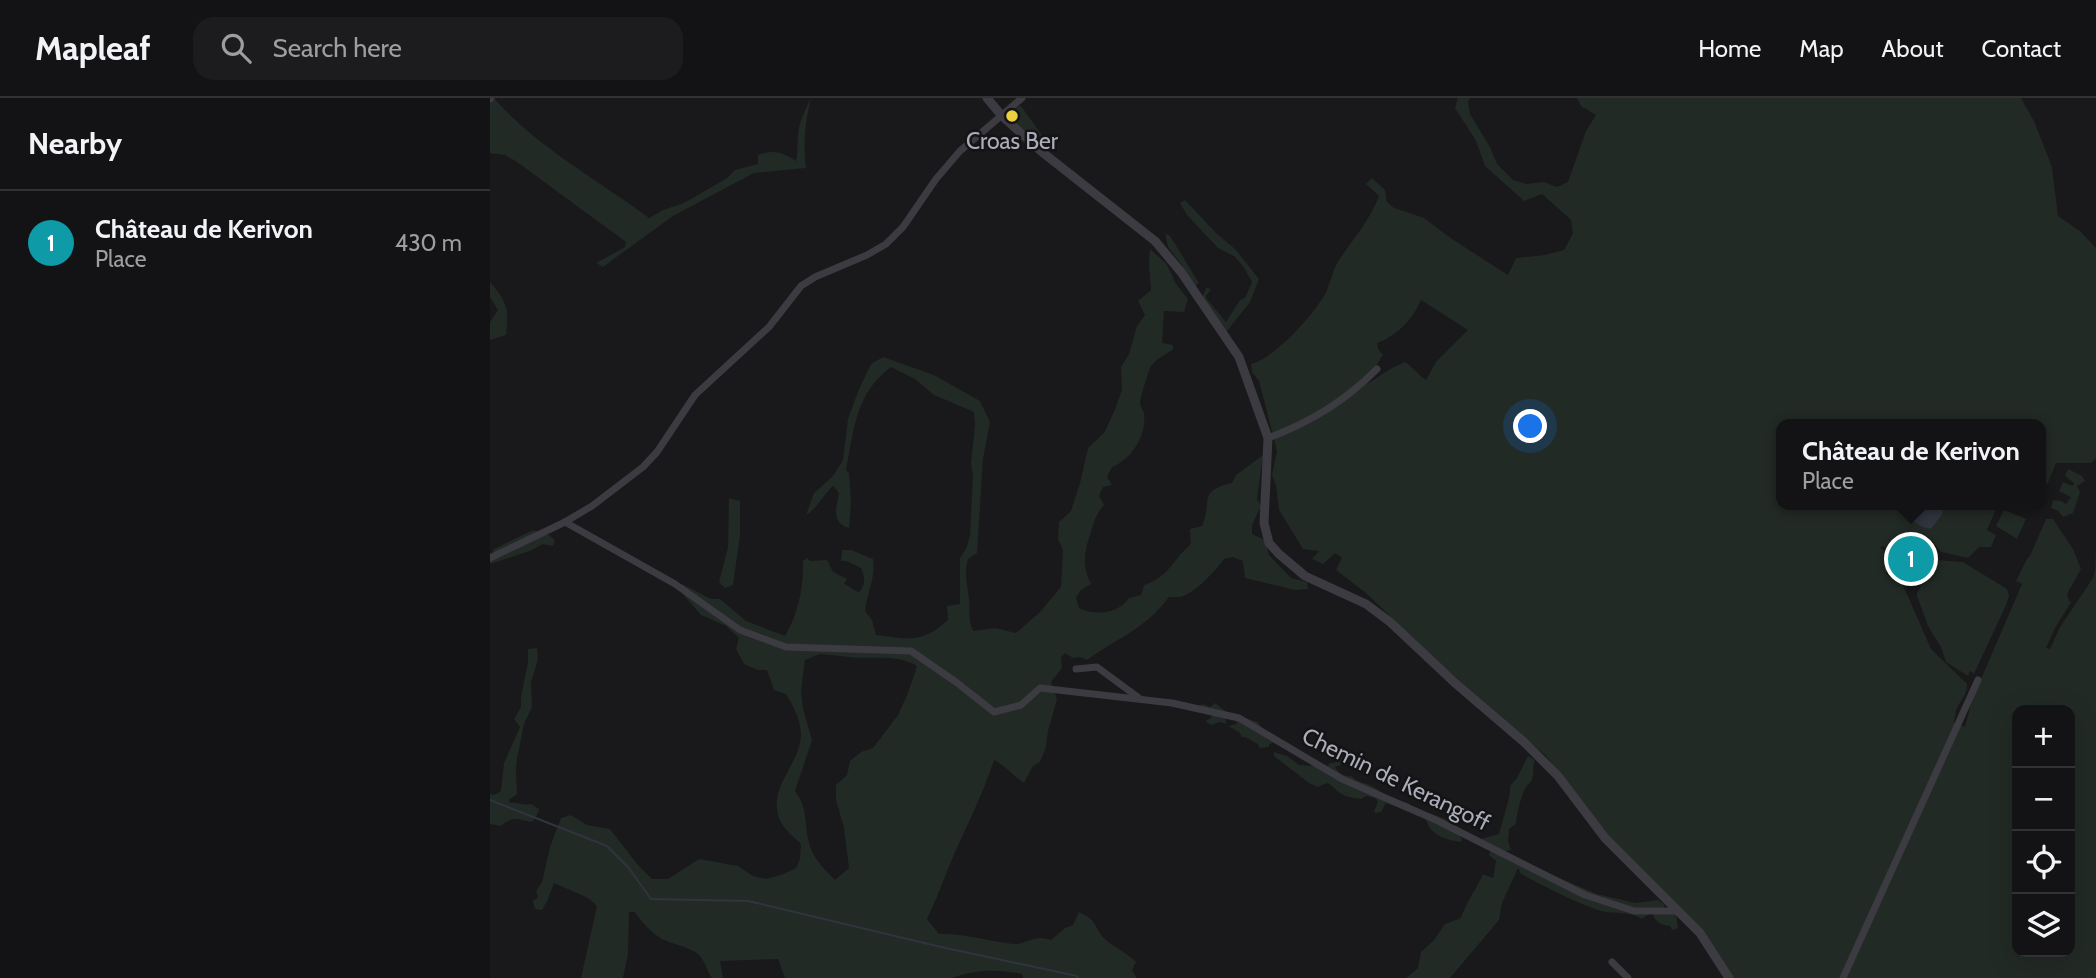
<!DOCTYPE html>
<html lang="en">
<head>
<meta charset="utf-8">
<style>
	:root { --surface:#131214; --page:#1c1b1d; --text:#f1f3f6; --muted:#9d9ea0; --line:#323234; --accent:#ebd13f }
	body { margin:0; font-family:Cabin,sans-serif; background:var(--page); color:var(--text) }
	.controls { position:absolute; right:21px; bottom:21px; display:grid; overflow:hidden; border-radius:14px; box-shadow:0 7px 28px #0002 }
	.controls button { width:63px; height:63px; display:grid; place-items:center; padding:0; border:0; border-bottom:2px solid var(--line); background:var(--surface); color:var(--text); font:35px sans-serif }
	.you { position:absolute; left:1041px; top:329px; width:24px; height:24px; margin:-18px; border:5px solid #fff; border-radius:50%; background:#1a73e8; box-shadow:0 0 0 10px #1a73e833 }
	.badge { display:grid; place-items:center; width:46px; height:46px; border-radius:50%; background:var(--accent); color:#fff; font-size:23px; font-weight:700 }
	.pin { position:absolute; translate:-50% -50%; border:4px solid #fff; box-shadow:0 2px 7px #0006 }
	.popup { position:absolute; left:1286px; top:321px; width:270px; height:91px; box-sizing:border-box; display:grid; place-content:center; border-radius:14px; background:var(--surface); filter:drop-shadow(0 2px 5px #0005); font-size:23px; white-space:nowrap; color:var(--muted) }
	.popup b { font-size:26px; color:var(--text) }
	.popup::after { content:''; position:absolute; left:50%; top:100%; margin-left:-14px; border:14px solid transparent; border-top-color:var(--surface) }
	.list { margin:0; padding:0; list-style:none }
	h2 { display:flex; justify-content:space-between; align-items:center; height:91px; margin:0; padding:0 28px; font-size:30px }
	h2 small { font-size:23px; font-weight:400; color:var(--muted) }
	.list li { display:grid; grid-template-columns:46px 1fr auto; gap:21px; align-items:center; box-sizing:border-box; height:105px; padding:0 28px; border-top:2px solid var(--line) }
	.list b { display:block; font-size:26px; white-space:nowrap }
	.list p { margin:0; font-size:23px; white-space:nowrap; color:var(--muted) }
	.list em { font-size:23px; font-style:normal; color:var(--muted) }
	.icon { flex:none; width:38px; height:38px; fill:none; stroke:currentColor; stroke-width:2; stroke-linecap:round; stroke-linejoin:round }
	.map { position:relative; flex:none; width:1606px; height:880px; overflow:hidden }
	header { display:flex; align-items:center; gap:42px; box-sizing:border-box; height:98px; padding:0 35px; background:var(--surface); border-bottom:2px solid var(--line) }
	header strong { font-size:33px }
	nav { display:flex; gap:38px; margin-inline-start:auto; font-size:24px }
	.search { width:490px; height:63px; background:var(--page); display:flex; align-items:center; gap:18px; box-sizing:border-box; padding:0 24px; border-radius:21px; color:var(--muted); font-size:26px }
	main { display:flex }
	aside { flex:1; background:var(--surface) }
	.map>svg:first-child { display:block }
	.green { fill:#222a25; fill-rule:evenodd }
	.water { fill:#2f343e }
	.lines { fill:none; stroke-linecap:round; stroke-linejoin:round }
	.stream { stroke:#2f343e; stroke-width:2 }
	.minor { stroke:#3b3b41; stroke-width:7 }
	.tertiary { stroke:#3b3b41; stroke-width:9 }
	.poi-dot { fill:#ebd13f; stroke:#141315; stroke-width:2.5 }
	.labels { text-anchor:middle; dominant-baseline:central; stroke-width:5; stroke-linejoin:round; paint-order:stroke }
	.poi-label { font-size:23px; fill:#abadb9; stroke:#141315 }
	.street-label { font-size:23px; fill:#abadb9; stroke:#141315 }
</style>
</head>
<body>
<header>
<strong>Mapleaf</strong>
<div class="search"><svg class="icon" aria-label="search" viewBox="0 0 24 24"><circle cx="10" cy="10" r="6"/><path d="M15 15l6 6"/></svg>Search here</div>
<nav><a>Home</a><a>Map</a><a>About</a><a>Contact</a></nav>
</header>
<main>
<aside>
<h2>Nearby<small></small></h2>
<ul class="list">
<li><span class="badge" style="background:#0f9aa8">1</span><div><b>Château de Kerivon</b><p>Place</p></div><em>430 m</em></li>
</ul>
</aside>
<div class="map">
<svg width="1606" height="880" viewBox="0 0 1606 880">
	<rect width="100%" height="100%" fill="#19181a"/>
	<g class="green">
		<path d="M0,0H4C45,48 108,82 159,120L173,112L194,105L237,80L245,72L268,66V57C283,51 293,54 306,63C308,55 307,48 308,39C308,25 315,13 321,0C315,24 313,45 316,70L264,75L183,118L113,169L106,165L135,149L136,144L27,64L15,57L0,55Z"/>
		<path d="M968,0H980L978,4L980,16L1000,49L1007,66L1023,82L1036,86L1054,84L1067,89L1078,84L1096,33L1106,17L1091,8L1087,0H1531L1544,23L1562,69L1568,118L1590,133L1606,150V360L1601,365H1566L1558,385L1551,388L1550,326H1292V407H1437L1435,411L1428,416L1424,412L1441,431L1452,417L1454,407H1498L1507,409L1497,432L1506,437L1501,449H1489L1478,460L1451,454L1442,443L1438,444L1435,440L1416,445L1412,440L1413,444L1407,455L1392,448L1390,450L1405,459L1396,476L1413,487L1441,551L1477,586C1477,596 1473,599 1468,608C1465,612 1465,619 1464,625L1475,629L1482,602L1532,486L1526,483L1537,461L1540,458L1556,421H1563L1583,451L1591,471L1577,496L1579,503L1581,504L1565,530L1556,550L1560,551L1570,529L1603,480L1605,472L1606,452V880H1242L1228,857L1118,740L1080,687L1055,657L937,554L876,495L846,472L852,460L845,455L833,466L822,461L829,453L813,451L789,412L786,387L782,377L787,353L769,283L762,274L761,266C785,260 826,215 837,192C841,182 843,171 849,162C863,141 880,122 889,98L876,86L882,80L895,92L897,104L904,110L934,120L962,141L1018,177L1026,160L1055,157L1074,152L1083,135L1081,122L1052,96L1034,103L995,68L986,43L965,10ZM931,202L978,232L946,264L936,282C928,277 923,269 915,264L902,270L877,286L882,274L893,257L888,251L887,245C907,238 923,221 931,202ZM1527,612H1580V854H1527Z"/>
		<polygon points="528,8 531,8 564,54 555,50 520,19 520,16"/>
		<polygon points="695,102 727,136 745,151 769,181 760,204 737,233 734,233 733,227 728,225 725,216 718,209 712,199 717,189 721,192 716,197 716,200 736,224 750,202 755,200 762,184 753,168 744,158 728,150 697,117 690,105"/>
		<polygon points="675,135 680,138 709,185 705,188 693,172 692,167 678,149"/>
		<path d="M660,151L676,165L686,186L698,201L694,214L674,213L672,245L683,247V251C677,256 666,261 661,268C659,271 650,301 650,305C651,309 653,312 654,315C657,337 642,361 622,369L617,379L622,387L613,389L609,398L614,407C605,417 604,425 600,437C594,455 592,468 601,486L591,492L586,500L589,510C606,518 628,516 639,500L651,497L654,487C678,480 684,460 701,446L700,431L712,428C723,403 707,393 742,385L746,377L773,357L767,401L771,408L762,427V436L775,442L779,457L801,480L817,484L818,491L805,492L755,480L753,463L743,459L734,461C726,472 705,496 690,499C690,499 679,499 679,499C653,533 630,538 597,562L590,559L583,560L575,555L571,559L572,570L561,584L567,601L558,633L556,649L550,664L543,668L534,685C523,678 515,667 504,662C493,696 477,727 463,759C454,780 447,801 437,821L449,836C475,835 498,843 523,846C536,847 543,836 561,842L575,830L583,827L589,814C610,823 603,831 617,843C626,850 637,855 646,864L642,872L647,880H533L532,876C507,871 486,871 462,880H295L288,861L230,863L233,880H222C217,873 214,861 208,856C197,848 184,847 172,841C163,836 150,823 145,814H139L138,856L133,880H91L107,808L98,800L64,785L58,801L52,812L45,811L43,803L48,799L46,793L52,784L60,749L71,720L81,717L97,727L120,731L148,767L162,781H178L209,761L248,768L263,778L276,781L291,777L306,770L310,761L311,746C305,740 296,733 292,726C273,693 310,668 311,637C311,622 303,608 296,596L284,592L277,572H268L254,566L246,551L249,540L236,528L211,517L190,493L192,486L221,501H230L256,523L295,538C308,516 314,488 313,463L317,460L320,463L337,462L343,474L357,481L354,486C360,488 363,492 369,494C376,487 375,479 371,470L357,463H351L352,452H361L383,461C386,480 377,495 375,513L382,522L386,537C419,541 431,546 458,522L457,508L470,506V460L477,449L480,437L483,378L481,365L485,328L484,314L444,297L425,281L401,269C365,296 364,332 356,372L359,375L361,405L359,430C341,425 346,410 349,395L343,388C333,397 327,411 316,417L324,395L343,378L353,362L358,321L369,291L381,266L393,259L444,277L490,303L500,324L493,361L487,455L478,461C474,475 477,486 479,500C480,512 478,521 483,533L505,530L526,535L550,514L571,489L573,452L568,441L569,424L581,413L590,385L598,350L614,335L624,314L632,292L631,269L639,256L647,228L655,217L648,203L661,192L659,166ZM330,556C340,557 350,558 359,559C382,562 406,555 427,568L418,595L408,617L383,650L371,654L360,663L357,677L346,687V702L354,730L359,770L345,782C336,773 326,763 321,751C313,730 320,713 305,693L322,642L313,611L311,593L315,562Z"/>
		<path d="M0,184C16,202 20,212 16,237L0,242V224L8,212L0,199Z"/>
		<polygon points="1578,371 1592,378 1595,383 1587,388 1590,394 1583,415 1573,419 1568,413 1561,410 1563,402 1571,403 1576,406 1581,399 1569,393 1573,384 1583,388 1584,385 1575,378"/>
		<polygon points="239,400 250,403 250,437 243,487 235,490 229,484 238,449"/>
		<polygon points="1514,412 1536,421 1527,441 1506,428"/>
		<polygon points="43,432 59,437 65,442 63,448 53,446 40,453 0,466 0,462 7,460 2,452"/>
		<polygon points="1446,462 1473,464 1517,491 1519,498 1516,507 1484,576 1480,573 1478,578 1456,564 1451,549 1438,528 1427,498 1427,495"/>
		<path d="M47,550L48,561L41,584L42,609L34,626L27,661L26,674L27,696L19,702L20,705C28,704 33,708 41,706L49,711L47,717L42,724C27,722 23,717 11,728L0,726V696L4,697L11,693L14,665L30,629L24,621L31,609V598L38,565V551Z"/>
		<polygon points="725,605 738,615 768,624 773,632 786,644 779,646 779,649 769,650 768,646 755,639 752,639 749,634 738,628 747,626 746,622 737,619 735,621 737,626 730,624 721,627 715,623 721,620 722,616 708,608 713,606 720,609"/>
		<path d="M784,654L797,658L809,667L837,669L840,665L847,664L851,659L857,657L859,661L855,665L845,669C848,675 855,679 861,678C868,685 874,684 882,688C893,695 904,702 919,705L920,709C937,716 958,718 972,733L969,737L972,741L971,744C956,742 939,737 936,721C922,715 910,710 896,705L891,714L886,715L884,713L888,704L885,700L876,698L871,701C865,700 855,699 850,695C844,691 844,688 837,685L828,689L819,685L784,658Z"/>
		<path d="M1038,658L1045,662C1042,668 1044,672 1043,678C1042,685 1036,687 1034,693C1031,699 1026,719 1026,726L1019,731L1018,743L1021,752L1015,753L1062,777L1107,796L1145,805L1168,802L1174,806V810L1186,816L1188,830L1182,832L1180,828C1173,828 1163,823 1163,816H1159L1152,821C1139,812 1122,817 1108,812C1081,803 1056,789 1031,776L1028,770L1012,805L1009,822L960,880H916L928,870L931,854L944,842L955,826L971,820C976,804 986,792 993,776L1003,780L1006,763L999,757L1000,753L991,741L1009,736C1012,723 1021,699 1020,688L1027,680Z"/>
	</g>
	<polygon class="water" points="1437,407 1454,407 1452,417 1441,431 1433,429 1419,421 1423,412 1429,415 1435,411"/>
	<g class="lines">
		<polyline class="stream" points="0,702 117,748 138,769 161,801 258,803 451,849 587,878 588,880"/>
		<g class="minor">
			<polyline points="0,1 1,0"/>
			<path d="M778,340C821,324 855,303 887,271"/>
			<polyline points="75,424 185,486 250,532 296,549 421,553 466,584 504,614 531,607 550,590 682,605 749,620 852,681 946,722 1095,797 1144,813 1188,813"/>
			<polyline points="0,460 75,424 102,408 153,369 167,354 205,297 279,229 311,188 325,179 377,157 396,146 413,129 446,81 470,53 532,0"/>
			<polyline points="586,571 607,569 649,600"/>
			<polyline points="1122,864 1138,880"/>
			<polyline points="1353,880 1488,582"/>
		</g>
		<polyline class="tertiary" points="497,0 512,18 552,54 665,143 691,174 749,259 778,340 774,425 779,445 789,456 815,478 876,506 900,524 964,584 1034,644 1068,678 1115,740 1210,835 1239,880"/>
	</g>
	<circle class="poi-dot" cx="522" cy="18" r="7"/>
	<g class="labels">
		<g class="poi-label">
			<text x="522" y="43">Croas Ber</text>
		</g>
		<g class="street-label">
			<text transform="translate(906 681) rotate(26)">Chemin de Kerangoff</text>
		</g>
	</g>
</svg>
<div class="controls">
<button>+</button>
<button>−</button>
<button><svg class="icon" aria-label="locate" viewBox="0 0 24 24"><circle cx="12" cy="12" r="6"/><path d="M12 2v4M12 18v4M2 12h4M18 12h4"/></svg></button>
<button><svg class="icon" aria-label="layers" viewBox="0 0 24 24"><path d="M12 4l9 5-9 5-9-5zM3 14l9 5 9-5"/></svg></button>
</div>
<div class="you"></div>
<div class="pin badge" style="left:1421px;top:461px;background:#0f9aa8">1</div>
<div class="popup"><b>Château de Kerivon</b>Place</div>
</div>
</main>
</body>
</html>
